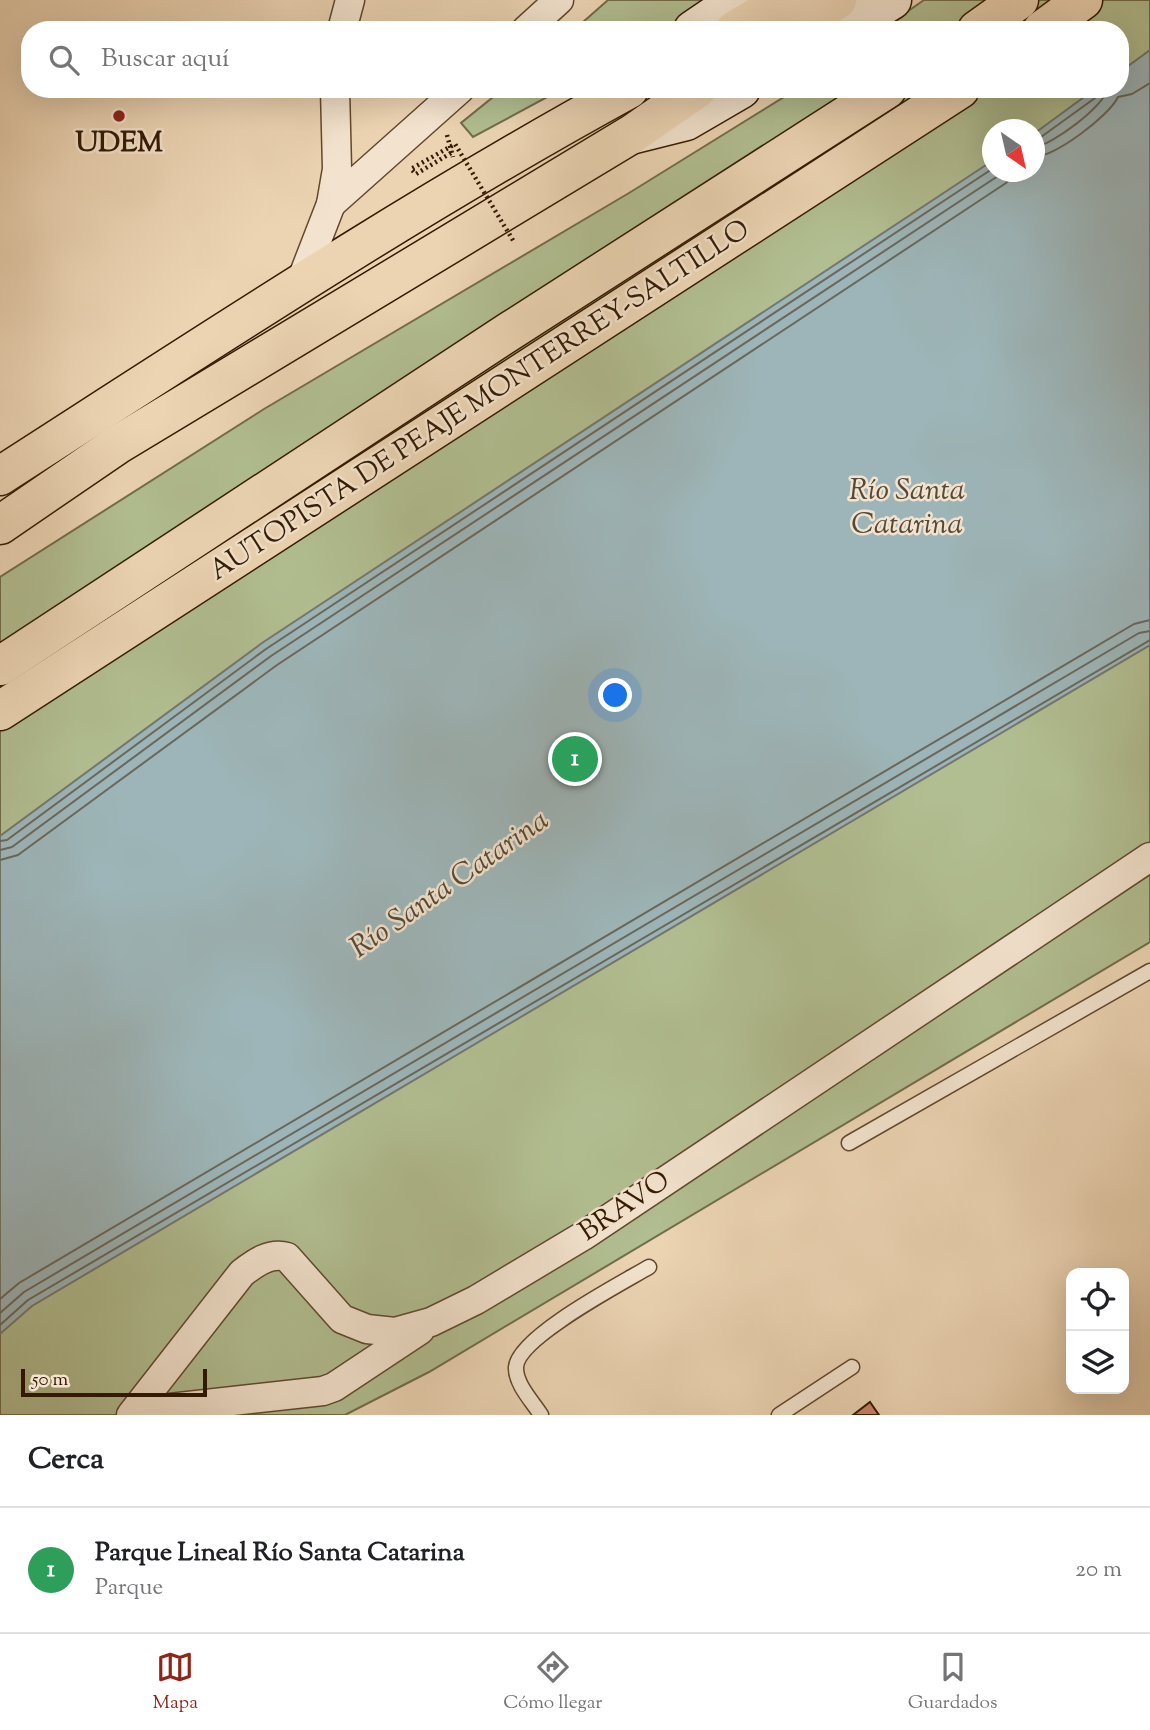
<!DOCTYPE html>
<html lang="es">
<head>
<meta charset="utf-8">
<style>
	:root { --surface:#fff; --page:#f2f2f2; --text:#202124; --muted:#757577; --line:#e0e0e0; --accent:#8f2418 }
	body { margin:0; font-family:"Sorts Mill Goudy",serif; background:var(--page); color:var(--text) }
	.controls { position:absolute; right:21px; bottom:21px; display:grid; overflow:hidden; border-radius:14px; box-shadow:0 7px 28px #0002 }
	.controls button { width:63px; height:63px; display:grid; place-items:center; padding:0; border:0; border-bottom:2px solid var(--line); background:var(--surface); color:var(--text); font:35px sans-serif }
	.compass { position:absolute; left:982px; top:119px; width:63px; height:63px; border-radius:50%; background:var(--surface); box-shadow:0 7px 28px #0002; rotate:146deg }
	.scale { position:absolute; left:21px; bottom:18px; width:186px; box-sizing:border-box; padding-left:7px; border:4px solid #341a02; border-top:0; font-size:19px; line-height:24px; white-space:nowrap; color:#341a02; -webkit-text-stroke:5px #f3e3ce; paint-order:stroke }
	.you { position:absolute; left:616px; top:696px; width:24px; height:24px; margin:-18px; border:5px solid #fff; border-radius:50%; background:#1a73e8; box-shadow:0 0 0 10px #1a73e833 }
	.badge { display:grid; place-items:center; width:46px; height:46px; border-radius:50%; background:var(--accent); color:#fff; font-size:23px; font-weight:700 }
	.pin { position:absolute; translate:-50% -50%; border:4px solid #fff; box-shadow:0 2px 7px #0006 }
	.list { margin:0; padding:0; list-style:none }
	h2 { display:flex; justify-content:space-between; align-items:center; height:91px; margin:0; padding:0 28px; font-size:30px }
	h2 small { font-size:23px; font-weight:400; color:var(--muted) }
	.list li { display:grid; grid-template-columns:46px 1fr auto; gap:21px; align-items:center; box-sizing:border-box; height:126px; padding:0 28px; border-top:2px solid var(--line) }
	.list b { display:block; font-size:26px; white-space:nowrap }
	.list p { margin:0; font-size:23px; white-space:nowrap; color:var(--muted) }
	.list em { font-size:23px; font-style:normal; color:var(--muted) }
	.icon { flex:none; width:38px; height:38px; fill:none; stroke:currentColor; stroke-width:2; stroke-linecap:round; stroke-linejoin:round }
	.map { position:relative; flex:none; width:1150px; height:1415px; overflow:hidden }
	.search { position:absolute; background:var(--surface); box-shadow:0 7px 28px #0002; left:21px; right:21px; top:21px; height:77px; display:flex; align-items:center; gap:18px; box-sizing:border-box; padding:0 24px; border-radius:28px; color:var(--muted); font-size:26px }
	.sheet { height:217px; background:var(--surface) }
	nav { display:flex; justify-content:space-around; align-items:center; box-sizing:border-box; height:98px; border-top:2px solid var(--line); background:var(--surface); font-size:19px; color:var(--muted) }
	nav a { display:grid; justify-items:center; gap:4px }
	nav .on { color:var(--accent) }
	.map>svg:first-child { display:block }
	.green { fill:#b1be91; stroke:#726c4a; stroke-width:2; fill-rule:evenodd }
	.water { fill:#9db5b8; stroke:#73776f; stroke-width:2 }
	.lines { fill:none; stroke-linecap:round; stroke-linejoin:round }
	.shore { stroke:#68685d; stroke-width:2 }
	.building { fill:#cd836d; stroke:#341a02; stroke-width:2 }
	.lane-casing { stroke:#62482e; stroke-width:17 }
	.street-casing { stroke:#62482e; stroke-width:31 }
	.secondary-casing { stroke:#341a02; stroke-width:41 }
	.primary-casing { stroke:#341a02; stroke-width:41 }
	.highway-casing { stroke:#341a02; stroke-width:41 }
	.path { stroke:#341a02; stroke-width:4.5; stroke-dasharray:2 3.5; stroke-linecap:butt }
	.lane { stroke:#f3e3ce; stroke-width:14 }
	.street { stroke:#f3e3ce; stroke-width:28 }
	.secondary { stroke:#f3e3ce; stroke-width:38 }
	.primary { stroke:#ecd4b3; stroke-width:38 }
	.highway { stroke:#ecd4b3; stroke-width:38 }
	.path-bridge { stroke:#341a02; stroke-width:4.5; stroke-dasharray:2 3.5; stroke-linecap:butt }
	.poi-dot { fill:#8f2418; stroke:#f3e3ce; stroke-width:2.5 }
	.labels { text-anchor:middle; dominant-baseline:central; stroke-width:5; stroke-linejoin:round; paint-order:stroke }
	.poi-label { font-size:28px; font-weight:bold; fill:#341a02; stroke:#f3e3ce }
	.street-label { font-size:28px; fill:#341a02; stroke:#f3e3ce }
	.water-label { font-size:30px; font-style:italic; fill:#544839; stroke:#f3e3ce }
</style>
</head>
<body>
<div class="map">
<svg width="1150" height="1415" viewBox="0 0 1150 1415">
	<rect width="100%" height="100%" fill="#ecd4b3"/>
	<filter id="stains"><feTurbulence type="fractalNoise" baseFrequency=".00286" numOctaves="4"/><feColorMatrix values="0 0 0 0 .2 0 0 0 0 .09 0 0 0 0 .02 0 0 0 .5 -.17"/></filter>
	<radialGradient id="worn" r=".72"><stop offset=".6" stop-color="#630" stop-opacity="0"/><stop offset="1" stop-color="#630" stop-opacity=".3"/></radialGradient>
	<g class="green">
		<polygon points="608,0 712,0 662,30 574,30"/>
		<path d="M924,0H1150V942L429,1372L345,1415H0V577L264,409L629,193L797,89H1120V30H881ZM992,130H1034V172H992Z"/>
		<polygon points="503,89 562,89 473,137 461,123"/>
	</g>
	<polygon class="water" points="1150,50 1150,645 32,1306 0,1334 0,836 262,643 992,161 992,172 1034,172 1035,133 1095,89 1120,89 1120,72"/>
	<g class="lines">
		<g class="shore">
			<polyline points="1034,138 1041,137 1095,98 1099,89"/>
			<path d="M1034,147C1051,146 1106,105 1107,89"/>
			<path d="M1034,157C1056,156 1109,116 1118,97L1132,94L1150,83"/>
			<polyline points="0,841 7,840 266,649 992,169"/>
			<polyline points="0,850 12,847 271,656 1004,172"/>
			<polyline points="0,860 18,855 277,665 1006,183 1016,172"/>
			<polyline points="0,1299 19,1283 1134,624 1150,620"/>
			<polyline points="0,1313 24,1292 1139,633 1150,631"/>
			<polyline points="0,1325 28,1300 1150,640"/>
		</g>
	</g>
	<polygon class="building" points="870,1402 879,1415 853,1415"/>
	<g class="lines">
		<defs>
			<g id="lane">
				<polyline points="849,1143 1150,971"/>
				<path d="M541,1415C533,1402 515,1384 516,1367C518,1337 622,1283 649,1267"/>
				<polyline points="779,1415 852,1367"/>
			</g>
			<g id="street">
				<polyline points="342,30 350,0"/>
				<polyline points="526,30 559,0"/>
				<polyline points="331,204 460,89"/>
				<polyline points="300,284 331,204 337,169 335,89"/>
				<polyline points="134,1412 323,1391 334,1387 420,1330"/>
				<path d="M131,1415L242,1273C255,1263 270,1252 287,1257L342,1319L367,1329L395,1332L431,1322L476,1300L583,1236L1150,857"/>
			</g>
			<g id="secondary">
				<polyline points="693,30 737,0"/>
				<polyline points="844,30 892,0"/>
				<polyline points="634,134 686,121 741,89"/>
			</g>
			<g id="primary">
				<polyline points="735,30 785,0"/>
				<polyline points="790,30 837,0"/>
				<path d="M0,476C207,343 413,207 629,89"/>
				<polyline points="0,525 117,445 632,134 697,89"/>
			</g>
			<g id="highway">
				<polyline points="977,30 1019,0"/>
				<polyline points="1042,30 1083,0"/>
				<polyline points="0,666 510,331 887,89"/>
				<polyline points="0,711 960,89"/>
			</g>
		</defs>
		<use href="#lane" class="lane-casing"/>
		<use href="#street" class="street-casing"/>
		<use href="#secondary" class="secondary-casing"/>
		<use href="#primary" class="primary-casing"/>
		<use href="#highway" class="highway-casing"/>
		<polyline class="path" points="447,135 453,157"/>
		<use href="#lane" class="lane"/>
		<use href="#street" class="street"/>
		<use href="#secondary" class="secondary"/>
		<use href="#primary" class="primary"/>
		<use href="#highway" class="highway"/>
		<polyline class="path-bridge" points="451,153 416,174 411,169 455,144 514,242"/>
	</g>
	<circle class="poi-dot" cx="119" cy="116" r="7"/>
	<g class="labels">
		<g class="poi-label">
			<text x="119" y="144">UDEM</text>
		</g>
		<g class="street-label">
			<text transform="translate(480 401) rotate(-33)">AUTOPISTA DE PEAJE MONTERREY-SALTILLO</text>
			<text transform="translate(625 1207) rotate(-34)">BRAVO</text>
		</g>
		<g class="water-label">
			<text x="907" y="491">Río Santa<tspan x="907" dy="34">Catarina</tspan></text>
			<text transform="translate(450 885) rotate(-35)">Río Santa Catarina</text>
		</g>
	</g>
	<rect width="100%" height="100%" filter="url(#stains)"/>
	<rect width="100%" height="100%" fill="url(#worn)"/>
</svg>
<div class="controls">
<button><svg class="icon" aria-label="locate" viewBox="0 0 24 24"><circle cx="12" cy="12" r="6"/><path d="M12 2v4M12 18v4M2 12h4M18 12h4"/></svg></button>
<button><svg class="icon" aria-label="layers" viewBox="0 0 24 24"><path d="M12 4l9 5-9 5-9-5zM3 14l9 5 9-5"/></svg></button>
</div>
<svg class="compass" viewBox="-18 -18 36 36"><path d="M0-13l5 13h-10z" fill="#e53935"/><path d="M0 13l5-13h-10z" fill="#757577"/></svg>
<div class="scale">50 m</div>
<div class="you"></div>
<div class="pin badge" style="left:575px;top:759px;background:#2e9e5b">1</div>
<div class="search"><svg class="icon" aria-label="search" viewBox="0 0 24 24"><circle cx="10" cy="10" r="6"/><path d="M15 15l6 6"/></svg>Buscar aquí</div>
</div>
<section class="sheet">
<h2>Cerca<small></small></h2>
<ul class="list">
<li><span class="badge" style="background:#2e9e5b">1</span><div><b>Parque Lineal Río Santa Catarina</b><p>Parque</p></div><em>20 m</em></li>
</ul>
</section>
<nav>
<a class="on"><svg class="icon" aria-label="map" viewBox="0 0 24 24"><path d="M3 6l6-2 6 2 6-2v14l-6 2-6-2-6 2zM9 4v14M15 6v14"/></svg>Mapa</a>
<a><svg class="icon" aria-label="directions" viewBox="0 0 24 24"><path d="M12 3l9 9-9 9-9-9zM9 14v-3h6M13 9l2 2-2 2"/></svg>Cómo llegar</a>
<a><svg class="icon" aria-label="saved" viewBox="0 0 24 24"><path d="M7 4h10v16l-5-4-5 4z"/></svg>Guardados</a>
</nav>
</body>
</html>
